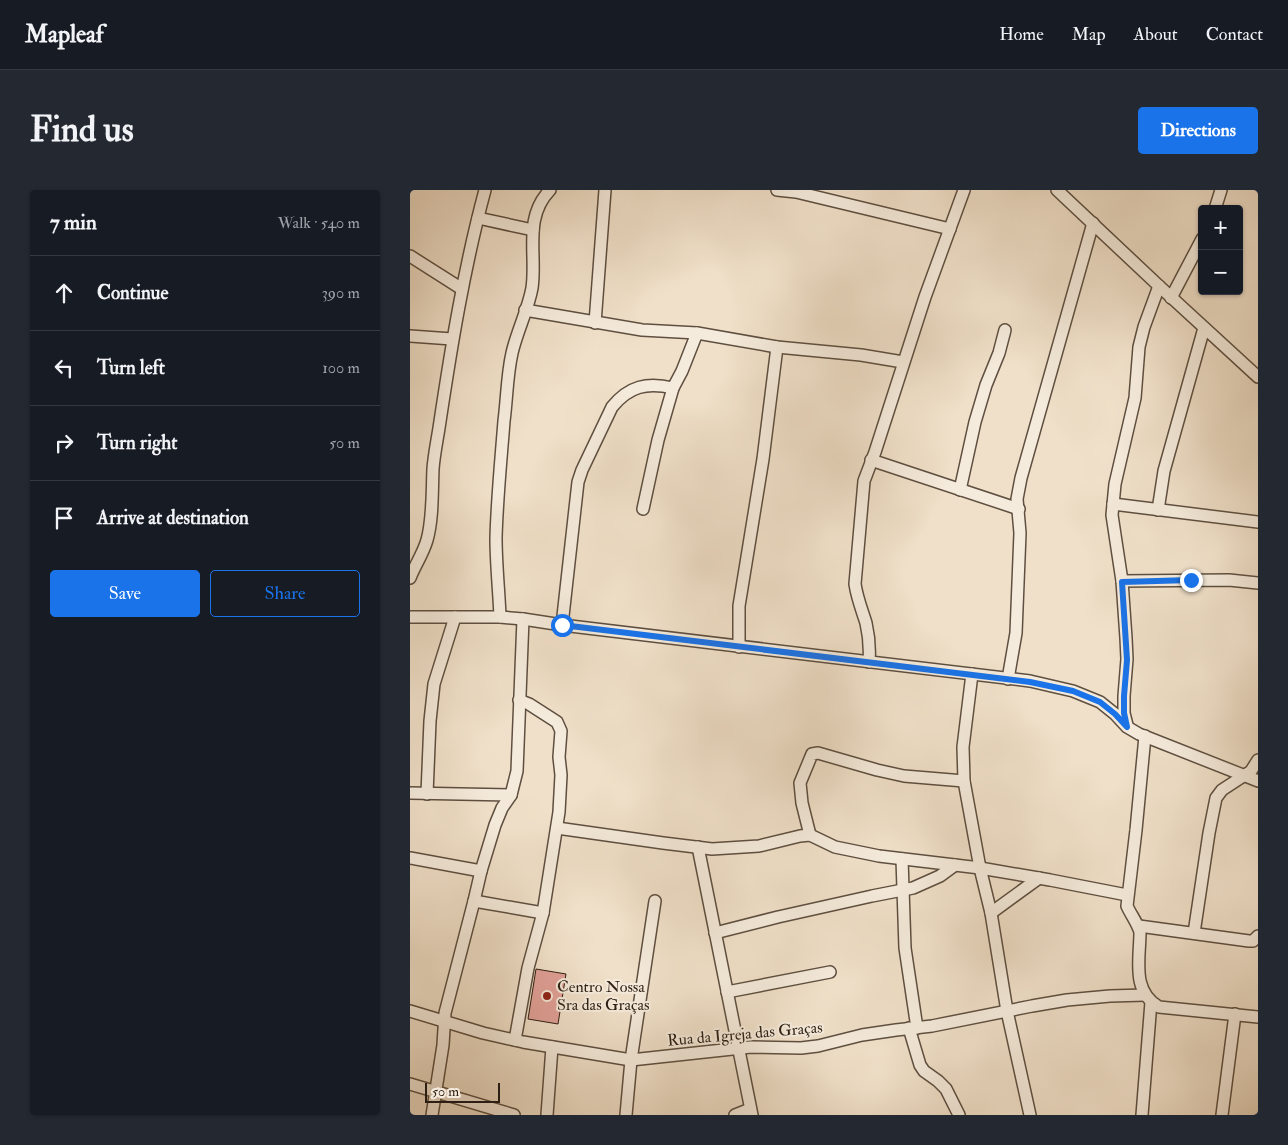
<!DOCTYPE html>
<html lang="en">
<head>
<meta charset="utf-8">
<style>
	:root { --surface:#171b24; --page:#242831; --text:#f1f3f6; --muted:#9ea1a6; --line:#363941; --accent:#1a73e8 }
	body { margin:0; font-family:"IM FELL Double Pica",serif; background:var(--page); color:var(--text) }
	.controls { position:absolute; right:15px; top:15px; display:grid; overflow:hidden; border-radius:5px; box-shadow:0 1px 4px #0004 }
	.controls button { width:45px; height:45px; display:grid; place-items:center; padding:0; border:0; border-bottom:1px solid var(--line); background:var(--surface); color:var(--text); font:25px sans-serif }
	.scale { position:absolute; left:15px; bottom:12px; width:75px; box-sizing:border-box; padding-left:5px; border:2px solid #2d1f13; border-top:0; font-size:14px; line-height:18px; white-space:nowrap; color:#2d1f13; -webkit-text-stroke:4px #f5ebdc; paint-order:stroke }
	.stop { position:absolute; width:15px; height:15px; margin:-11px; border:4px solid #1a73e8; border-radius:50%; background:#fff }
	.stop.end { background:#1a73e8; border-color:#fff; box-shadow:0 1px 5px #0008 }
	.list { margin:0; padding:0; list-style:none }
	h2 { display:flex; justify-content:space-between; align-items:center; height:65px; margin:0; padding:0 20px; font-size:21px }
	h2 small { font-size:16px; font-weight:400; color:var(--muted) }
	.list li { display:grid; grid-template-columns:32px 1fr auto; gap:15px; align-items:center; box-sizing:border-box; height:75px; padding:0 20px; border-top:1px solid var(--line) }
	.list b { display:block; font-size:19px; white-space:nowrap }
	.list em { font-size:16px; font-style:normal; color:var(--muted) }
	.actions { display:flex; gap:10px; padding:15px 20px }
	.actions a { flex:1; padding:11px 0; border:1px solid var(--accent); border-radius:5px; text-align:center; font-size:18px; color:var(--accent) }
	.actions .main { background:var(--accent); color:#fff }
	.icon { flex:none; width:28px; height:28px; fill:none; stroke:currentColor; stroke-width:2; stroke-linecap:round; stroke-linejoin:round }
	.map { position:relative; flex:none; width:848px; height:925px; overflow:hidden; border-radius:5px }
	header { display:flex; align-items:center; gap:30px; box-sizing:border-box; height:70px; padding:0 25px; background:var(--surface); border-bottom:1px solid var(--line) }
	header strong { font-size:24px }
	nav { display:flex; gap:28px; margin-inline-start:auto; font-size:18px }
	.intro { display:flex; align-items:center; justify-content:space-between; box-sizing:border-box; height:120px; padding:0 30px }
	h1 { margin:0; font-size:35px }
	.button { padding:12px 22px; border-radius:5px; background:var(--accent); color:#fff; font-size:18px; font-weight:700 }
	main { display:flex; gap:30px; padding:0 30px }
	aside { flex:1; background:var(--surface); border-radius:5px; box-shadow:0 1px 4px #0004 }
	.map>svg:first-child { display:block }
	.building { fill:#e1a198; stroke:#2d1f13 }
	.lines { fill:none; stroke-linecap:round; stroke-linejoin:round }
	.street-casing { stroke:#5e4f40; stroke-width:14 }
	.street { stroke:#f5ebdc; stroke-width:11 }
	.route { stroke:#1a73e8; stroke-width:6 }
	.poi-dot { fill:#8f2418; stroke:#f5ebdc; stroke-width:2 }
	.labels { text-anchor:middle; dominant-baseline:central; stroke-width:4; stroke-linejoin:round; paint-order:stroke }
	.poi-label { font-size:16px; fill:#2d1f13; stroke:#f5ebdc; text-anchor:start }
	.street-label { font-size:16px; fill:#2d1f13; stroke:#f5ebdc }
</style>
</head>
<body>
<header>
<strong>Mapleaf</strong>
<nav><a>Home</a><a>Map</a><a>About</a><a>Contact</a></nav>
</header>
<div class="intro"><h1>Find us</h1><a class="button">Directions</a></div>
<main>
<aside>
<h2>7 min<small>Walk · 540 m</small></h2>
<ul class="list">
<li><svg class="icon" aria-label="ahead" viewBox="0 0 24 24"><path d="M12 20V5M6 11l6-6 6 6"/></svg><div><b>Continue</b></div><em>390 m</em></li>
<li><svg class="icon" aria-label="left" viewBox="0 0 24 24"><path d="M17 20v-9H6M10 6l-5 5 5 5"/></svg><div><b>Turn left</b></div><em>100 m</em></li>
<li><svg class="icon" aria-label="right" viewBox="0 0 24 24"><path d="M7 20v-9h11M14 6l5 5-5 5"/></svg><div><b>Turn right</b></div><em>50 m</em></li>
<li><svg class="icon" aria-label="arrive" viewBox="0 0 24 24"><path d="M6 21V4h12l-3 4 3 4H6"/></svg><div><b>Arrive at destination</b></div></li>
</ul>
<div class="actions"><a class="main">Save</a><a>Share</a></div>
</aside>
<div class="map">
<svg width="848" height="925" viewBox="0 0 848 925">
	<rect width="100%" height="100%" fill="#f0e0c9"/>
	<filter id="stains"><feTurbulence type="fractalNoise" baseFrequency=".004" numOctaves="4"/><feColorMatrix values="0 0 0 0 .2 0 0 0 0 .09 0 0 0 0 .02 0 0 0 .5 -.17"/></filter>
	<radialGradient id="worn" r=".72"><stop offset=".6" stop-color="#630" stop-opacity="0"/><stop offset="1" stop-color="#630" stop-opacity=".3"/></radialGradient>
	<polygon class="building" points="126,779 156,784 148,834 118,829"/>
	<g class="lines">
		<defs>
			<g id="street">
				<polyline points="367,0 386,2 540,39"/>
				<polyline points="647,0 749,96 848,187"/>
				<polyline points="805,19 811,0"/>
				<polyline points="68,28 123,40"/>
				<polyline points="0,66 52,99"/>
				<polyline points="761,108 792,49"/>
				<polyline points="115,120 232,140 287,143 367,157 451,165 493,172"/>
				<polyline points="185,133 195,0"/>
				<polyline points="0,146 42,149"/>
				<polyline points="461,270 609,319"/>
				<polyline points="550,300 565,232 576,195 589,163 595,140"/>
				<polyline points="703,314 848,332"/>
				<polyline points="233,319 248,250 263,198 272,181 287,143"/>
				<polyline points="748,320 754,281 794,138"/>
				<path d="M0,388C5,375 13,364 17,350C23,329 22,302 23,279C24,265 27,251 29,238C41,158 54,78 75,0"/>
				<polyline points="712,391 819,390 848,393"/>
				<polyline points="0,427 90,427 113,429 152,435 620,491 663,501 690,512 705,524 717,537 729,544 848,591"/>
				<path d="M90,427C89,401 86,374 86,348C87,309 91,270 94,231C97,208 97,185 102,163C107,141 118,120 122,98C127,64 113,28 140,0"/>
				<path d="M152,435L168,292L172,280L202,217C219,196 237,192 263,198"/>
				<polyline points="329,457 329,416 353,269 367,157"/>
				<path d="M459,472C460,459 459,446 456,433C452,420 447,408 445,394L454,291L465,262L515,107L554,0"/>
				<polyline points="562,484 553,557 554,591 570,678 581,723 597,821 620,925"/>
				<polyline points="598,489 606,443 610,343 607,309 611,288 683,33"/>
				<polyline points="717,535 714,523 714,506 717,469 716,448 712,391 702,325 705,294 725,208 729,157 734,137 749,96"/>
				<path d="M735,546L726,640L717,716C721,725 727,732 730,742C730,769 721,801 749,817L848,827"/>
				<polyline points="0,603 101,605"/>
				<polyline points="17,604 20,531 24,494 45,427"/>
				<polyline points="147,638 253,653 302,659 349,656 390,646 400,645 425,657 469,666 570,678 640,690 717,705"/>
				<polyline points="400,645 392,613 390,593 402,564 408,563 467,580 494,586 554,591"/>
				<polyline points="288,657 342,925"/>
				<polyline points="0,668 71,681"/>
				<polyline points="492,669 495,758 507,838"/>
				<polyline points="64,711 133,723"/>
				<polyline points="581,723 629,688"/>
				<polyline points="729,736 839,751 843,751 848,746"/>
				<polyline points="305,743 368,727 462,706 503,698 530,686 545,675"/>
				<polyline points="784,743 799,643 806,608 812,600 841,581 848,570"/>
				<polyline points="317,802 420,782"/>
				<polyline points="0,821 73,843 113,852 221,870 341,857 391,858 408,856 452,845 486,840 522,836 622,816 657,810 700,806 735,805"/>
				<polyline points="499,838 510,875 514,881 528,891 536,899 549,925"/>
				<polyline points="105,850 118,778 133,723 149,622 151,585 149,567 151,541 147,532 119,514 109,510"/>
				<polyline points="0,894 104,925"/>
				<polyline points="22,925 33,855 35,823 64,711 71,681 85,635 92,618 101,605 107,581 113,429"/>
				<polyline points="137,925 142,857"/>
				<polyline points="216,925 221,870 245,711"/>
				<polyline points="325,925 340,919"/>
				<polyline points="732,925 741,812"/>
				<polyline points="812,925 825,824"/>
			</g>
		</defs>
		<use href="#street" class="street-casing"/>
		<use href="#street" class="street"/>
	</g>
	<g class="lines">
		<polyline class="route" points="152,435 620,492 663,501 690,512 705,524 717,537 714,523 714,506 717,470 712,392 781,390"/>
	</g>
	<circle class="poi-dot" cx="137" cy="806" r="5"/>
	<g class="labels">
		<g class="poi-label">
			<text x="147" y="797">Centro Nossa<tspan x="147" dy="18">Sra das Graças</tspan></text>
		</g>
		<g class="street-label">
			<text transform="translate(335 844) rotate(-5)">Rua da Igreja das Graças</text>
		</g>
	</g>
	<rect width="100%" height="100%" filter="url(#stains)"/>
	<rect width="100%" height="100%" fill="url(#worn)"/>
</svg>
<div class="controls">
<button>+</button>
<button>−</button>
</div>
<div class="scale">50 m</div>
<div class="stop" style="left:152px;top:435px"></div>
<div class="stop end" style="left:781px;top:390px"></div>
</div>
</main>
</body>
</html>
